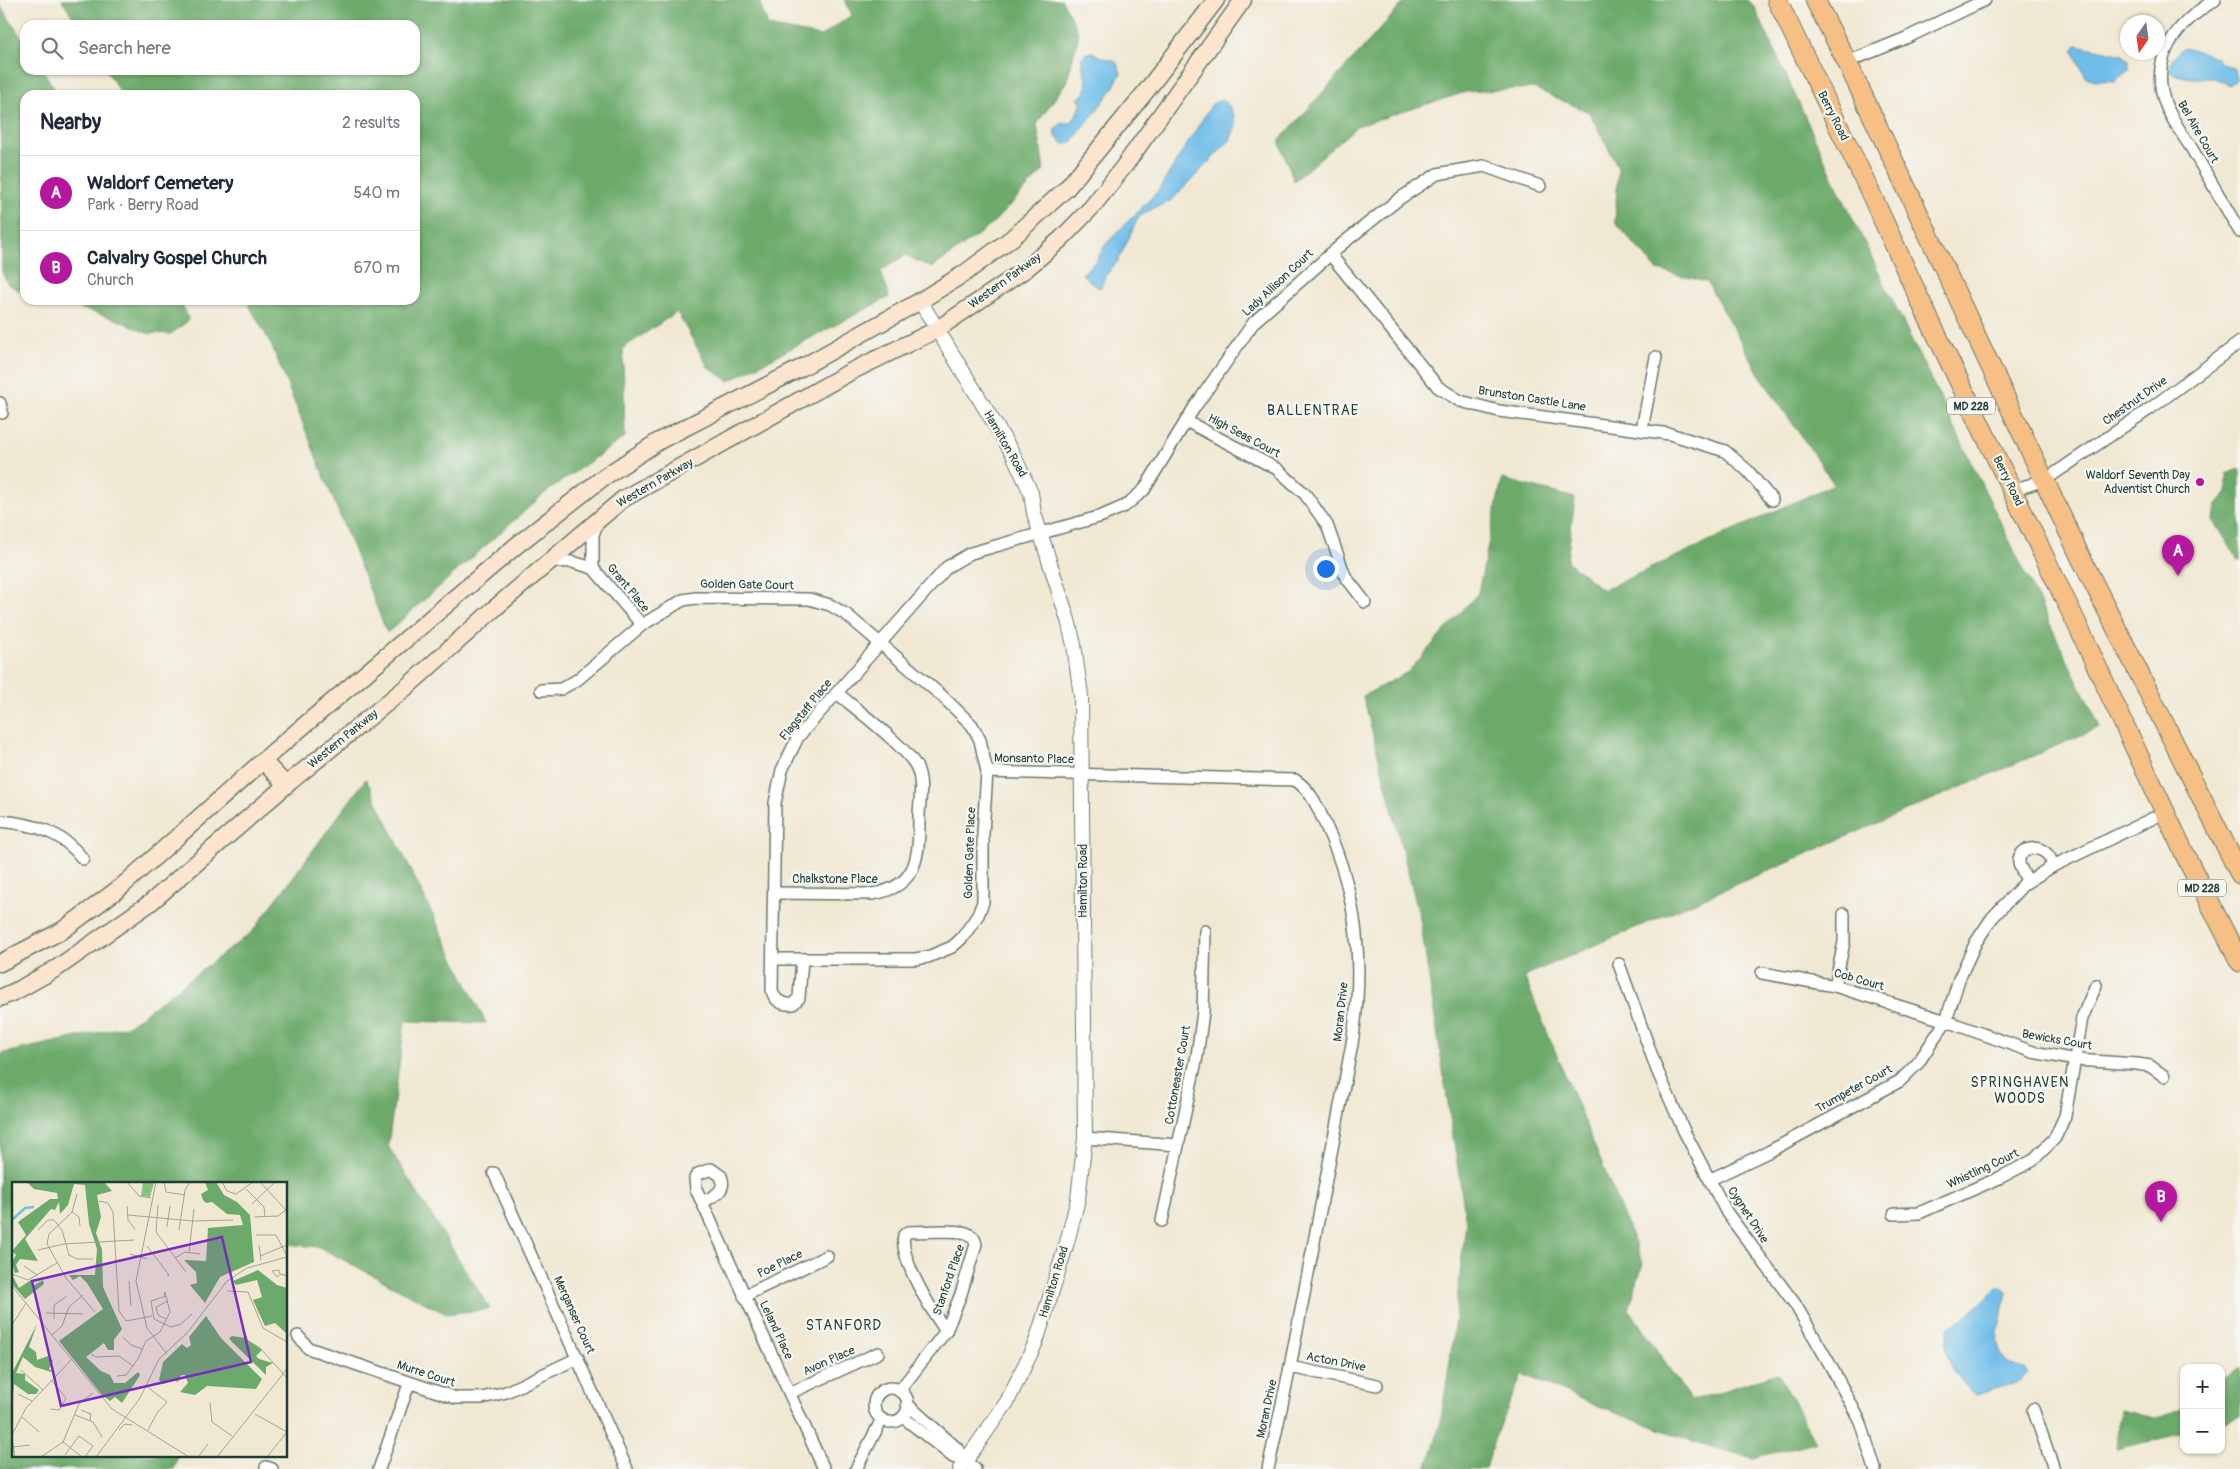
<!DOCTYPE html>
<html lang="en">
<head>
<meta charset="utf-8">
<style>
	:root { --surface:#fff; --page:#f6f6f7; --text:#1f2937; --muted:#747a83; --line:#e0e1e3; --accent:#b5179e }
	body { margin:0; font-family:Pangolin,sans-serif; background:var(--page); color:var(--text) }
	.controls { position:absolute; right:15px; bottom:15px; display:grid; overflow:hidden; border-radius:10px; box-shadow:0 1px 4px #0004 }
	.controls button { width:45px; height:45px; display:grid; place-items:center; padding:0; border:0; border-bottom:1px solid var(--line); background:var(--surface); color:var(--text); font:25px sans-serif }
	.compass { position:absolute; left:2120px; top:15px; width:45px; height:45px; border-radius:50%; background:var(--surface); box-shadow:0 1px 4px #0004; rotate:193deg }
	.you { position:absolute; left:1325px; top:568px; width:18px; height:18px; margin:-12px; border:4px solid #fff; border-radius:50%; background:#1a73e8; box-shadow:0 0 0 8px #1a73e833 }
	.badge { display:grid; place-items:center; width:32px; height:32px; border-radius:50%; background:var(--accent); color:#fff; font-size:16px; font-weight:700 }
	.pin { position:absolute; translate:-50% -41px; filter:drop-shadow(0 1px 2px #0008) }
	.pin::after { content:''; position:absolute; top:26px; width:18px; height:15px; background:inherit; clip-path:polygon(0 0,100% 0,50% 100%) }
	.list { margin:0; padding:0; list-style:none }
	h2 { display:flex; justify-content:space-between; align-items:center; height:65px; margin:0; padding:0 20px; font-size:21px }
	h2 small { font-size:16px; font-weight:400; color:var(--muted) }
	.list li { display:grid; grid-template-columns:32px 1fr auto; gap:15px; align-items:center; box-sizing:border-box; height:75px; padding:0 20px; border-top:1px solid var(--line) }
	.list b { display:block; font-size:19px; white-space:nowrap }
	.list p { margin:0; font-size:16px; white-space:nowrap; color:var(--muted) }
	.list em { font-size:16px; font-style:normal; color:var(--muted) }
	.icon { flex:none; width:28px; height:28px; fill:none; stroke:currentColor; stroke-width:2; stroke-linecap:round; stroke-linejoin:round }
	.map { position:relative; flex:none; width:2240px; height:1469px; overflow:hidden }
	.search { position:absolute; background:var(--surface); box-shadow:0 1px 4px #0004; left:20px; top:20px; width:400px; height:55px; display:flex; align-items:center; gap:12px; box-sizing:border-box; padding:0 18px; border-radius:15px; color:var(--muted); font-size:19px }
	.panel { position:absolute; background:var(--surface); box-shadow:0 1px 4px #0004; left:20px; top:90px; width:400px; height:215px; border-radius:15px }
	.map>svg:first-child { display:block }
	.forest { fill:#6caa6b; stroke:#467450 }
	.water { fill:#6fbde9; stroke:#477d8e }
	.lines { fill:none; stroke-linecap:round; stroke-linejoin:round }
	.minor-casing { stroke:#68796c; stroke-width:14 }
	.tertiary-casing { stroke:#68796c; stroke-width:16 }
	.secondary-casing { stroke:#68796c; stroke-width:19 }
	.trunk-casing { stroke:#68796c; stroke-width:21 }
	.minor { stroke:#fff; stroke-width:11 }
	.tertiary { stroke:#fff; stroke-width:14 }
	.secondary { stroke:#fbe5cf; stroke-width:16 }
	.trunk { stroke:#f5bf86; stroke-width:19 }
	.poi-dot { fill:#b5179e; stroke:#f6f6f2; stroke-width:2 }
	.labels { text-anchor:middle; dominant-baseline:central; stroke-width:4.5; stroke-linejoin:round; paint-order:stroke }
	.shield { fill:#f6f6f2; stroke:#60746d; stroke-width:1 }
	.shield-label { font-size:11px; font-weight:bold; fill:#1f3d34 }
	.street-label { font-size:12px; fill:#1f3d34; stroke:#f6f6f2 }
	.poi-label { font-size:12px; fill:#1f3d34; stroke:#f6f6f2; text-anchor:end }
	.neighbourhood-label { font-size:14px; letter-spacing:1px; fill:#1f3d34; stroke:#f6f6f2 }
	.inset-river { fill:none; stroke:#6fbde9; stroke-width:2.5 }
	.inset-road { fill:none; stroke:#9da493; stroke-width:1 }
	.view { fill:#7b2cbf; fill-opacity:0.15; stroke:#7b2cbf; stroke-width:2.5 }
	.inset-edge { fill:none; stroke:#1f3d34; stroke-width:2.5 }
</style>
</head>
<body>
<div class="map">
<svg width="2240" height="1469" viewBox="0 0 2240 1469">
	<rect width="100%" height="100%" fill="#f6f6f2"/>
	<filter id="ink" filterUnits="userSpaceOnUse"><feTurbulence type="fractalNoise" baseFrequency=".02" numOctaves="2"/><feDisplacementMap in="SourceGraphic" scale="10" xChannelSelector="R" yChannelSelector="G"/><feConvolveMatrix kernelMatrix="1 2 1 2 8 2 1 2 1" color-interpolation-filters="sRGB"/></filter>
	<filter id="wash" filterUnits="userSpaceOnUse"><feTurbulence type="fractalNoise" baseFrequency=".0096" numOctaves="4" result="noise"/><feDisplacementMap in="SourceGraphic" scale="20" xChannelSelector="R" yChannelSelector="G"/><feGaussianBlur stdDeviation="1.12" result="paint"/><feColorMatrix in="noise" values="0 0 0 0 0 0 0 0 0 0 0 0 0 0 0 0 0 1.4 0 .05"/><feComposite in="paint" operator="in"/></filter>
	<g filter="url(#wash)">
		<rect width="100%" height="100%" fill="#f1e8d3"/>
		<g class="forest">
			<polygon points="62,0 759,0 768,26 821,36 852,15 845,0 1062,0 1079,34 1067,81 1037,124 1044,170 990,226 932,268 905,255 881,271 889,297 729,381 708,367 677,312 623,348 625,437 545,493 387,633 271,344 246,300 415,300 415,95 122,95 106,70 415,70 415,25 78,25"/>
			<polygon points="1406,0 1748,0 1754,6 1835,182 2100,727 1524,976 1643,1263 1629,1309 1691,1401 1778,1373 1815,1442 1752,1458 1692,1441 1599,1407 1522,1374 1494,1440 1486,1469 1427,1469 1440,1425 1450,1361 1466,1222 1420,919 1363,696 1408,672 1478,593 1502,479 1575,498 1567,561 1603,590 1834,484 1762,379 1707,282 1657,270 1615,222 1618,167 1589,112 1533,88 1466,92 1357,126 1294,181 1279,141"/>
			<polygon points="0,5 25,43 25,70 43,70 58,95 25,95 25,294 8,284 2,272"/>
			<polygon points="53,300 180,300 189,320 171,334 146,333 116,319"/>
			<polygon points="2240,468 2240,562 2214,521 2216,505 2227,493 2227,473"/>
			<polygon points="366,779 486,1023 405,1021 388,1146 490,1309 446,1314 319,1247 286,1244 286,1183 14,1183 14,1455 178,1455 174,1469 0,1469 0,1054 128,1026 252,932"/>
			<polygon points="2240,1367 2240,1416 2221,1423 2221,1380"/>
			<polygon points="2184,1407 2184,1433 2117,1449 2120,1410 2155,1418"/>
		</g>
		<g class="water">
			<polygon points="2077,45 2123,55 2129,60 2129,70 2115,81 2095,80 2086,77 2073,51"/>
			<path d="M2185,47L2216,57L2222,64L2235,69L2236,79L2230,86C2225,83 2217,78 2211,78C2196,78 2184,79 2170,72C2170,60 2175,53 2185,47Z"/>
			<polygon points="1092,52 1103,58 1114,60 1118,65 1121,73 1112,90 1072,142 1064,144 1055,136 1055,129 1062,123 1072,123 1082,103 1078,99 1086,91 1087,84 1081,58 1085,54"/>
			<polygon points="1222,100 1230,107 1234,116 1236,126 1230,140 1172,200 1148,211 1138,218 1118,261 1105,276 1101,287 1097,287 1082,274 1097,260 1105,245 1158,191 1212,104"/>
			<path d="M1998,1287H2002L2007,1292C2005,1312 1988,1342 2005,1359C2010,1364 2019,1366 2026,1370L2028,1373L2019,1382L1975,1395C1953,1375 1941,1358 1949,1327L1968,1315Z"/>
		</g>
	</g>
	<g filter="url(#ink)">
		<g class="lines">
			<defs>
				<g id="minor">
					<path d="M2215,0C2177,23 2149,57 2165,103C2171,119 2183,135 2192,149C2208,177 2224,204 2240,232"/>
					<polyline points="1847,62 1906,38 1985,0"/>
					<polyline points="1330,254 1438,387 1460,401 1499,411 1670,434 1725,451 1748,471 1772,500"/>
					<polyline points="0,403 2,413"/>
					<polyline points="1186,421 1277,469 1305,494 1327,525 1345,576 1365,602"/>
					<polyline points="1642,429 1656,357"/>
					<polyline points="2013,490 2045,480 2151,408 2240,342"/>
					<polyline points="552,561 572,562 593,568 642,625"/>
					<polyline points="593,568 593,535 597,523"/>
					<polyline points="541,690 561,689 577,680 642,625 683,600 696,598 809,599 830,605 847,615 942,696 972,725 980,740 987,772 983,833 983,902 978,915 962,938 952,947 928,957 915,959 773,959"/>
					<path d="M987,772L1295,780C1312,791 1318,808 1326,826C1359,898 1364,967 1352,1044L1290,1367L1268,1469"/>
					<path d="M0,821C34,824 61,831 83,859"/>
					<path d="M2028,881C2025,876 2020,869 2019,863C2017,845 2048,841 2053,866"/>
					<path d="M775,893L872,894C920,887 919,853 919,814C920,799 923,782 917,768C909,749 856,709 837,693"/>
					<path d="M802,959L799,998L793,1004C782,1005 774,1001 772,990L775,803L782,770L798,737L947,567L971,553L1102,516L1125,506L1144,490L1194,408L1254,322L1342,244L1399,199L1437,174L1484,166L1540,186"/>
					<polyline points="1619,964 1657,1070 1684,1131 1727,1213 1795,1304 1828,1361 1860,1421 1875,1469"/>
					<polyline points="1762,973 1835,986 1946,1021 2033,1052 2076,1060 2137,1064 2150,1066 2164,1076"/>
					<polyline points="1835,986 1844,942 1844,914"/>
					<polyline points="1085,1138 1178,1145"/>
					<polyline points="494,1173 627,1469"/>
					<polyline points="1711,1179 1770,1151 1900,1081 1918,1063 1946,1021 1959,979 1976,942 1992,918 2024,884 2053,866 2166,812"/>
					<path d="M703,1202C714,1196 727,1191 721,1176L711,1169L698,1174L695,1178L696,1189L824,1469"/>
					<polyline points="1894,1214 1919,1213 1999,1178 2032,1161 2055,1138 2065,1116 2082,1018 2096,985"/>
					<polyline points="1162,1221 1197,1056 1203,1012 1205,931"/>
					<path d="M943,1231C956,1232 973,1229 976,1244L961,1294L946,1331C932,1311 899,1259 904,1235L908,1232Z"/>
					<polyline points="744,1296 827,1256"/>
					<polyline points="298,1336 308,1348 456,1398 482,1398 506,1392 578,1358"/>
					<polyline points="1290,1367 1377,1385"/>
					<circle cx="891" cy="1405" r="17"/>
					<polyline points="899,1391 946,1331"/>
					<polyline points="790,1393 878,1353"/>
					<polyline points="907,1404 959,1450 965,1461 975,1469"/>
					<polyline points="2033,1409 2054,1469"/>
					<polyline points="903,1417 953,1457 965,1461"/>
					<polyline points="266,1467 272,1469"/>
					<polyline points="379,1469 409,1384"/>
					<polyline points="856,1469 882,1419"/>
				</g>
				<polyline id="tertiary" points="920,301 1013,454 1031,493 1034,513 1068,620 1074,645 1081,696 1085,1138 1078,1199 1066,1246 1036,1342 1007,1402 960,1469"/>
				<g id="secondary">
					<polyline points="263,761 286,785"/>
					<polyline points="0,963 63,930 121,887 274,751 517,545 604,477 659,441 799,369 920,301 965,273 1012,238 1067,188 1147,90 1216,0"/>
					<polyline points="0,998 18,990 57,968 150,903 291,781 409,685 495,608 623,499 850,372 936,330 1026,269 1061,239 1092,207 1125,165 1243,0"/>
				</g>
				<g id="trunk">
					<polyline points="1777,0 1865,181 1925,311 2076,622 2188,861 2240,962"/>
					<polyline points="1815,0 1847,62 2080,556 2240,874"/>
				</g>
			</defs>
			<use href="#minor" class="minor-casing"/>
			<use href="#tertiary" class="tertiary-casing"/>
			<use href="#secondary" class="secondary-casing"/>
			<use href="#trunk" class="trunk-casing"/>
			<use href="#minor" class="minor"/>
			<use href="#tertiary" class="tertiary"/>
			<use href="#secondary" class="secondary"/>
			<use href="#trunk" class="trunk"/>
		</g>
	</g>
	<circle class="poi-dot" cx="2200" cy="482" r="5"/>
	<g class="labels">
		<g class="shield">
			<rect x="1947" y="397.5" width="48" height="17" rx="4"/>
			<rect x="2178" y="879.5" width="48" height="17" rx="4"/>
		</g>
		<g class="shield-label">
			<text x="1971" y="406">MD 228</text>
			<text x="2202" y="888">MD 228</text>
		</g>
		<g class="street-label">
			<text transform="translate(1833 116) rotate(63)">Berry Road</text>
			<text transform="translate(2198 132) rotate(60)">Bel Aire Court</text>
			<text transform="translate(1005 281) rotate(-36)">Western Parkway</text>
			<text transform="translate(1278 283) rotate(-43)">Lady Allison Court</text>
			<text transform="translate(1532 399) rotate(9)">Brunston Castle Lane</text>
			<text transform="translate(2135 401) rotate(-35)">Chestnut Drive</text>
			<text transform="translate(1244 436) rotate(28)">High Seas Court</text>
			<text transform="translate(1005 444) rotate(60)">Hamilton Road</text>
			<text transform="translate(2008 481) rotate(64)">Berry Road</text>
			<text transform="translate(655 483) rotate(-30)">Western Parkway</text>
			<text transform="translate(747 585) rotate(1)">Golden Gate Court</text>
			<text transform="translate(628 588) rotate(50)">Grant Place</text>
			<text transform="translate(806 710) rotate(-51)">Flagstaff Place</text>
			<text transform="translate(343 739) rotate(-39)">Western Parkway</text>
			<text transform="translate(1034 759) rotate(1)">Monsanto Place</text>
			<text transform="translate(970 853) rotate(-88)">Golden Gate Place</text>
			<text x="835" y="879">Chalkstone Place</text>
			<text transform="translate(1083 881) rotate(-90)">Hamilton Road</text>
			<text transform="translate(1859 980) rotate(16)">Cob Court</text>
			<text transform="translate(1341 1012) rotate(-84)">Moran Drive</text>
			<text transform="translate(2057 1040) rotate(10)">Bewicks Court</text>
			<text transform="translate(1178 1075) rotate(-80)">Cottoneaster Court</text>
			<text transform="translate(1854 1089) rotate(-29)">Trumpeter Court</text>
			<text transform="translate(1983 1169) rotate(-25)">Whistling Court</text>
			<text transform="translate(1748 1215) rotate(57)">Cygnet Drive</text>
			<text transform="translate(780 1264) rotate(-26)">Poe Place</text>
			<text transform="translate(949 1280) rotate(-71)">Stanford Place</text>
			<text transform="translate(1054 1282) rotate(-73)">Hamilton Road</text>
			<text transform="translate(574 1315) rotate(66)">Merganser Court</text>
			<text transform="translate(776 1330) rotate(65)">Leland Place</text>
			<text transform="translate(829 1361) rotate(-24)">Avon Place</text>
			<text transform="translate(1336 1362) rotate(11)">Acton Drive</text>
			<text transform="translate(426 1374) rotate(18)">Murre Court</text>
			<text transform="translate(1267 1409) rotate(-78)">Moran Drive</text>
		</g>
		<g class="poi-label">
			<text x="2190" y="475">Waldorf Seventh Day<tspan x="2190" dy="14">Adventist Church</tspan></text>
		</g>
		<g class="neighbourhood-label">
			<text x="1313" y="410">BALLENTRAE</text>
			<text x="2020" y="1082">SPRINGHAVEN<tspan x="2020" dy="16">WOODS</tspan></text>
			<text x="844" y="1325">STANFORD</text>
		</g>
	</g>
	<g transform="translate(12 1182)">
		<rect width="275" height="275" fill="#f1e8d3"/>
		<path d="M131,0L142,1L138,15L129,14Z" fill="#86c47b"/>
		<path d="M15,0H92L100,9L85,13L89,35L84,51L90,68L91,105L110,147L102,158V168H96L92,161L74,175L89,189L98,193L102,201H113L126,190L128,193L110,221L103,215L98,219L90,213L47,159L91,127L75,101L68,94L61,98L57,93H83L85,67L77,42L73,3L62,2L56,23L48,32L47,20L43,28L39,27L13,57L26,79L8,77L4,83L7,90L3,91L0,80L4,73L0,69L14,53L6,40L38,17H46L45,11L22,7ZM193,0H204L212,13L225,20L238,33L242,80L208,95L193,121L178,103L185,101L184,90L172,78L194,79L196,46L231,43L228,33L215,32L200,20L194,21L191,18L189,12L196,8ZM246,88L265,103L275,106V152L263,141L253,144L241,118L250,115L245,98L224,103L221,99ZM0,93L7,106L19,98L21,104L31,98L32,102L13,117L0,102ZM194,134L209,156L250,197L244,207L195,204L183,213L168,210L176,201L173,193H169L166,200L162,198L151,202L147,198L151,180L170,162L175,166L179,163L177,155ZM25,142L17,165L24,170L25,178L36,174L41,179L37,187L43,191L23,185L11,175L4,191L13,192V198L27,208L24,212H16L2,202L1,212L0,191ZM220,154L233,156L250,168L244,174L247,177L261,181L254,185V193L220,160L217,156Z" fill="#6caa6b"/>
		<path class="inset-river" d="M0,38L13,26L22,25"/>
		<path class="inset-road" d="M115,0L127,14L139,16M144,0L124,99L135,146L155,172M152,0L154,10L173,13M210,0L215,9L224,12L241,0M248,0L274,28M234,7L252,25L253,34M65,12L60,30L37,52L35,62L54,96L83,130M87,19L96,21L101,30L107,129L114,139L140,134M240,22L263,0M146,23L144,50L174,90M115,24L116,38L123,47M60,30L67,35L68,44M116,33L181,39L221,38M242,35L266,34L275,27M155,45L158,24M26,48L36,38H42L50,48L57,73L65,77H81M167,48L173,8L178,0M244,53H264L275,74M247,63L249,78M135,64L157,93L156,94V92M26,68L52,62L122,58M177,70L182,27M118,72L135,77M248,74L275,63M163,76L173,70L188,72M12,84L25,93M0,92L16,98L45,81M268,92L267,88L260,89L265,95L269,92L275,94M117,99L119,124M0,104L100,227L177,275M215,109L236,110L251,146L275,160M154,114L139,119L142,137L159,145L169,142L180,132M34,131L71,132M42,137V123L55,114M154,137L146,133L144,125L156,119M0,143L14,121M231,145L236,159L247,165L275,196M40,153L50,144L57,125L71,113M111,155L119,163L130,167M79,172L84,175L107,174L121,184M9,188L31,208M105,194L114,193L126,177L134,159L148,150L158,130L153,110L152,114M39,198L54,216L47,228L39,227M134,204L155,220L145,231L136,248M6,212L20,219M198,221L200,240L220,254M69,228L79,232L78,238M243,232L275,250M63,233L81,240L90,255M10,235L27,250M107,248L113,242L120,243M0,253L14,226L59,178M0,257L3,275M51,260L70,275M1,265L18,263M53,273L67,254L81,264L73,275M29,275L51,260L67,222L81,211M84,275L128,216L147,177L176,150L215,99L235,86L275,75M186,275L196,262M205,275L275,187M255,275L275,250"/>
		<path class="view" d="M210,55L239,180L49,224L20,99Z"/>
		<rect width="275" height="275" class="inset-edge"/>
	</g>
</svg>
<div class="controls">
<button>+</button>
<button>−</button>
</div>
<svg class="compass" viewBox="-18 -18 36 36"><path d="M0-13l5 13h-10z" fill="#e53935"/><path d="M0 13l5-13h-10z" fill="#747a83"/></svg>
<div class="you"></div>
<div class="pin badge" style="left:2178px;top:576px">A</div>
<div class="pin badge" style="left:2161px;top:1222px">B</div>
<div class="search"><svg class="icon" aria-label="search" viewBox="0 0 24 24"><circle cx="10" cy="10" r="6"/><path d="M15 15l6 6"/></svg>Search here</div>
<section class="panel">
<h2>Nearby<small>2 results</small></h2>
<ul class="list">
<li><span class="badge">A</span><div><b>Waldorf Cemetery</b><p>Park · Berry Road</p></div><em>540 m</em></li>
<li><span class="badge">B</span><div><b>Calvalry Gospel Church</b><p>Church</p></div><em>670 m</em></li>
</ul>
</section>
</div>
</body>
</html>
